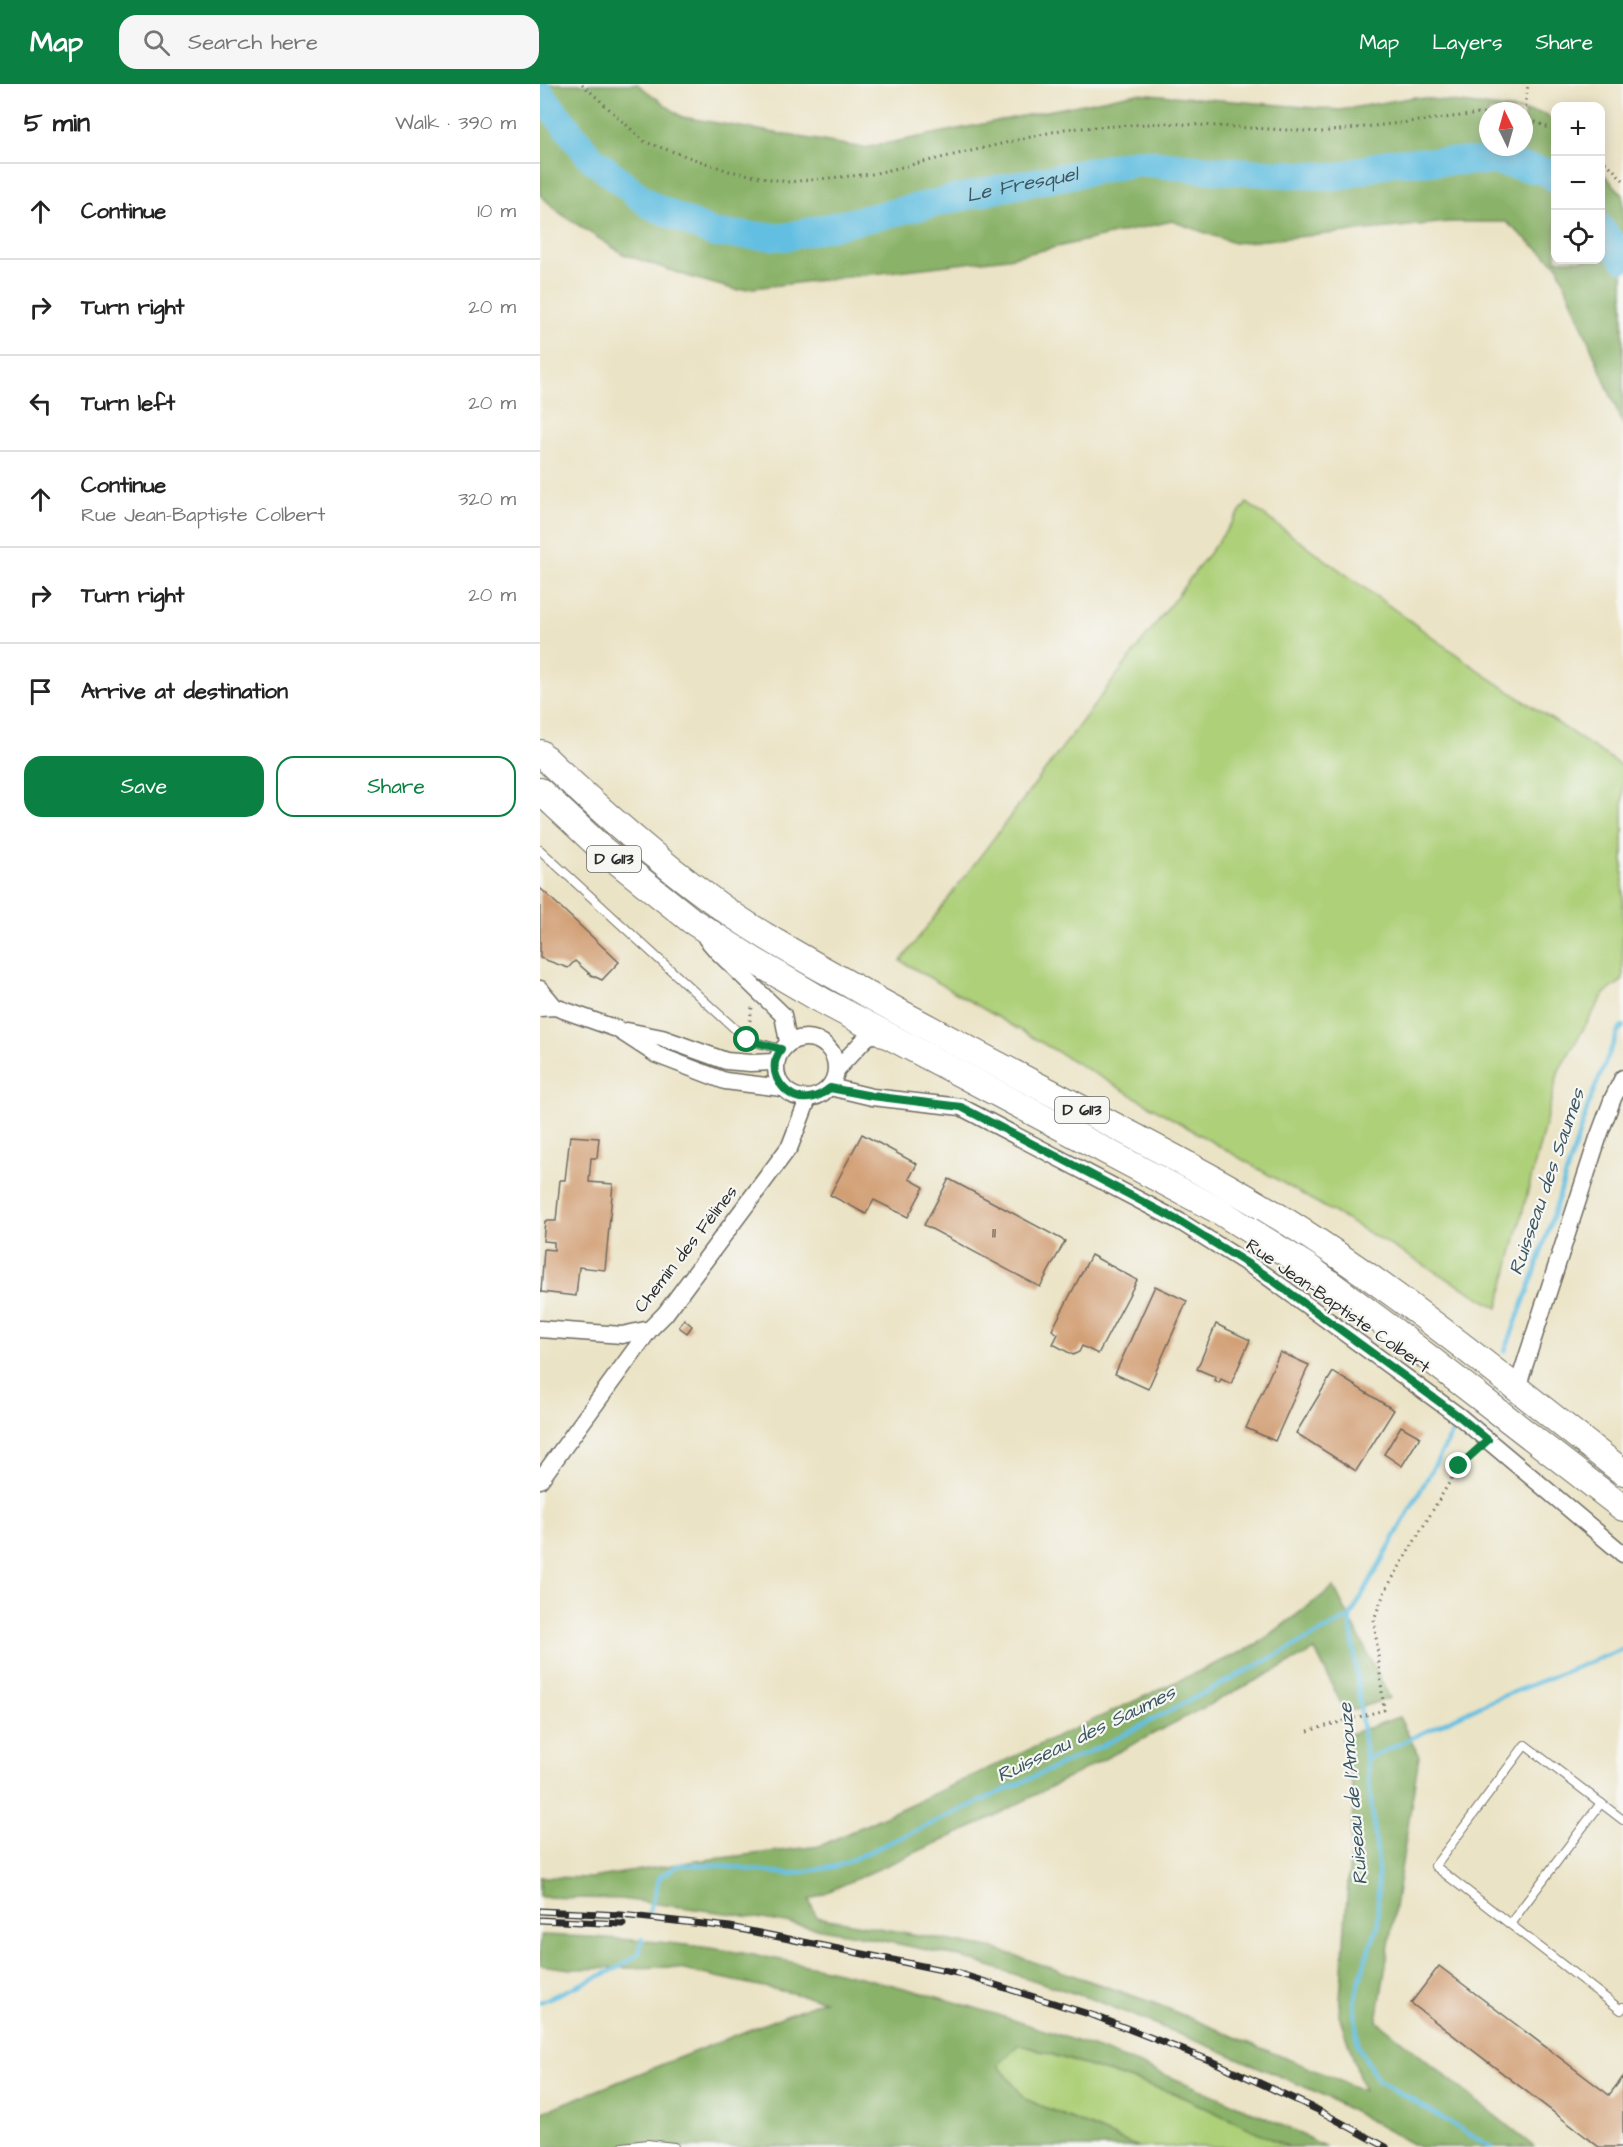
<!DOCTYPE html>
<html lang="en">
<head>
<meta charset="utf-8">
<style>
	:root { --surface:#fff; --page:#f6f6f6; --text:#222; --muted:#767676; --line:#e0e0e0; --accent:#0b8043 }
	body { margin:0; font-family:"Architects Daughter",sans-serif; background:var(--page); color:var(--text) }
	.controls { position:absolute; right:18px; top:18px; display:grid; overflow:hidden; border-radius:12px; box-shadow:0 3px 15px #0003 }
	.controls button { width:54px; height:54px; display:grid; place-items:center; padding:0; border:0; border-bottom:2px solid var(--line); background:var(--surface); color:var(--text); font:30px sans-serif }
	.compass { position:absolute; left:939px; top:18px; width:54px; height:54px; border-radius:50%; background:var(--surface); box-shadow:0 3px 15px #0003; rotate:355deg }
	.stop { position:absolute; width:18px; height:18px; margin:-14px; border:4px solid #0b8043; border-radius:50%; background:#fff }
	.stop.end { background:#0b8043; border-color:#fff; box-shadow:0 2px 6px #0008 }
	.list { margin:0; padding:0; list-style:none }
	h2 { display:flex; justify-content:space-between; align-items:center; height:78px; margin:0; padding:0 24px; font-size:26px }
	h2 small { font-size:20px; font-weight:400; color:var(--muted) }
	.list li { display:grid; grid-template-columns:39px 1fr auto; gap:18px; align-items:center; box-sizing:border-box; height:96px; padding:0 24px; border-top:2px solid var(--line) }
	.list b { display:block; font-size:22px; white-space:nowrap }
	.list p { margin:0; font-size:20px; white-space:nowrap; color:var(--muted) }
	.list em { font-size:20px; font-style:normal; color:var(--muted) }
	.actions { display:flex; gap:12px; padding:18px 24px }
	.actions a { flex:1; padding:14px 0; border:2px solid var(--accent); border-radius:18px; text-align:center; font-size:21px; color:var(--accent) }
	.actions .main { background:var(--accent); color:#fff }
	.icon { flex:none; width:33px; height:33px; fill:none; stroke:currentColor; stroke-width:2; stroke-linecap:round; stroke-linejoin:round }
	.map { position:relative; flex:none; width:1083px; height:2063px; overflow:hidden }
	header { display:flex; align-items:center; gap:36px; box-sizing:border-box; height:84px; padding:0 30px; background:var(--accent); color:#fff }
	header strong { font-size:28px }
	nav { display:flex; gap:33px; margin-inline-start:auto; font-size:21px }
	.search { width:420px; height:54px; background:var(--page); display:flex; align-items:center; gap:15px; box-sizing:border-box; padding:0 21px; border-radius:18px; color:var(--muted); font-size:22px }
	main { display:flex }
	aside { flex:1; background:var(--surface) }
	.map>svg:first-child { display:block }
	.green { fill:#aed079; stroke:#6c7e52; stroke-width:1.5 }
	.forest { fill:#8ab269; stroke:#5a6e4a; stroke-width:1.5; fill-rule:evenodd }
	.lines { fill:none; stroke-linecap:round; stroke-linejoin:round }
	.stream { stroke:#63bfe1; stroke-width:4.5 }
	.river { stroke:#63bfe1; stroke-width:28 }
	.building { fill:#d29e73 }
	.lane-casing { stroke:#6e6b61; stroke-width:10 }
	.street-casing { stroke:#6e6b61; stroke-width:19 }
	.primary-casing { stroke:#6e6b61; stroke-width:28 }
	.path { stroke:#6e6b61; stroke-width:3; stroke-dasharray:1.5 4.5; stroke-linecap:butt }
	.lane { stroke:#fff; stroke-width:8 }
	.street { stroke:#fff; stroke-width:16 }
	.primary { stroke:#fff; stroke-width:26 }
	.rail-casing { stroke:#2b2b2b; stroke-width:7 }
	.rail { stroke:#f6f6f2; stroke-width:4.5; stroke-dasharray:14; stroke-linecap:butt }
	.route { stroke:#0b8043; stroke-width:8 }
	.labels { text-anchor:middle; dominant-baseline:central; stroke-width:4.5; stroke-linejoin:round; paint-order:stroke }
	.number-label { font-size:15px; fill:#55483d }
	.shield { fill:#f6f6f2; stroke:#686867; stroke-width:1.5 }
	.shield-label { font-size:16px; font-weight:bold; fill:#2b2b2b }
	.street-label { font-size:18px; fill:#2b2b2b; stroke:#f6f6f2 }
	.water-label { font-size:20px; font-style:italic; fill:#3c5762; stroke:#f6f6f2 }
</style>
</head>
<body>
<header>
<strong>Map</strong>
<div class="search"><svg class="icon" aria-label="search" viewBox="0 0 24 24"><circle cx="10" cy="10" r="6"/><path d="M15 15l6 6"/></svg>Search here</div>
<nav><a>Map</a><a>Layers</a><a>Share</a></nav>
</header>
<main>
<aside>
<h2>5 min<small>Walk · 390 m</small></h2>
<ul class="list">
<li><svg class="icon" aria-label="ahead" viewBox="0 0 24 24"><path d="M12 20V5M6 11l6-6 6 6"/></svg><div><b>Continue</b></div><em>10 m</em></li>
<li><svg class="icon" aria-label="right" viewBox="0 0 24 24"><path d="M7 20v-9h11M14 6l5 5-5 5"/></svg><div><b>Turn right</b></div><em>20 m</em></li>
<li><svg class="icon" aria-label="left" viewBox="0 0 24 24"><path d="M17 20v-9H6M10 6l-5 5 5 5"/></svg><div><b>Turn left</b></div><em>20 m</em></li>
<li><svg class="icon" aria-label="ahead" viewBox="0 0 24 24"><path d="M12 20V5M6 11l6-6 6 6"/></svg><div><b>Continue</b><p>Rue Jean-Baptiste Colbert</p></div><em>320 m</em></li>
<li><svg class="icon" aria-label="right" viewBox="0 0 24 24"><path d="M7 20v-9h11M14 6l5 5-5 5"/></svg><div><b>Turn right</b></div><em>20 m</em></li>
<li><svg class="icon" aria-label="arrive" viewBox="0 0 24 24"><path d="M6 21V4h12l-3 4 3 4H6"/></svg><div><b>Arrive at destination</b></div></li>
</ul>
<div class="actions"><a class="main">Save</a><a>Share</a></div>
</aside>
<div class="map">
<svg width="1083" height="2063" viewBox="0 0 1083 2063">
	<rect width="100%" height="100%" fill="#f6f6f2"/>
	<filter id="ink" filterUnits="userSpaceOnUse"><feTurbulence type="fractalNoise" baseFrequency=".0167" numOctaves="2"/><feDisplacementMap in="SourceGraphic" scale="12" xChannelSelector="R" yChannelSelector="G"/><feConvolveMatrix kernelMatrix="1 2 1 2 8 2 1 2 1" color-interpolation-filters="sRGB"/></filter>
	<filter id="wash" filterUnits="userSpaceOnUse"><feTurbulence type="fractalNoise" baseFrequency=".008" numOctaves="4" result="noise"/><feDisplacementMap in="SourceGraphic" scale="24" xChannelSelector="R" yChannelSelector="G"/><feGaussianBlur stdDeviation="1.35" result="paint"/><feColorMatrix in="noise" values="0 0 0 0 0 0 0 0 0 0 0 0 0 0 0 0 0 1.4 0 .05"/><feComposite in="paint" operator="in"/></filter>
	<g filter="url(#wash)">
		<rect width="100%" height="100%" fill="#ebe3c5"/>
		<g class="green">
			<polygon points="707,419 945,591 1083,683 1083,896 1064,910 1019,986 958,1224 361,877"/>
			<polygon points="478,1960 636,2010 749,2063 598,2063 485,2015 457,1980"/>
		</g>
		<g class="forest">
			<path d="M0,0H97L142,33L324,64L597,9L800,26L875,13L1006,30L1015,40L1016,176H1060L1061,87L1083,111V341L1017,181L966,138H909L694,159L632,137L468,174L196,206L150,193L83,170L21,130L0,111ZM948,27H984V63H948Z"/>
			<polygon points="794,1503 850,1614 805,1628 775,1566 439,1740 269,1816 277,1833 456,1865 614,1919 824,2007 799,1931 814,1710 802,1653 859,1633 879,1672 837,1937 994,2063 878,2063 781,2010 676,1965 555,1916 421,1873 310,1850 193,1830 81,1815 0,1813 0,1793 52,1794 156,1777 280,1762 716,1561"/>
			<path d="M0,1851C63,1853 127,1857 190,1867C333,1890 473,1931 608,1984C668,2008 728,2033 786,2063H749L636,2010L479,1960L458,1981L485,2015L598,2063H0V2029L284,1916L130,1883L31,1885L0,1881Z"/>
		</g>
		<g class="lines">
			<g class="stream">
				<polyline points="965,1267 994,1190 1050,1016 1078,948 1083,942"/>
				<polyline points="810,1533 838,1778 838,1842 826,1874 814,1918 818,1962 838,1996 951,2063"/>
				<polyline points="827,1675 948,1618 1083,1565"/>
				<polyline points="109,1829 120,1792 139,1781 170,1781 250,1790 298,1782 564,1661 810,1533 913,1348"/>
				<polyline points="0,1918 78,1884 99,1870 102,1855"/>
			</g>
			<g class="river">
				<path id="s1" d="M0,9L50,73L110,121L175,150L245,153L458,105L598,78L673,86L798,93L852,78L954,77L1007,88L1016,95"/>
				<polyline points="1060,144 1083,174"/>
			</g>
		</g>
		<g id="blocks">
			<g class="building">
				<polygon points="0,804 79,878 62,896 51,891 35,877 28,884 0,874"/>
				<polygon points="322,1050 377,1080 369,1095 384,1103 368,1133 334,1116 326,1130 290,1111"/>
				<polygon points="30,1052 59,1054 57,1074 51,1074 49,1098 73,1100 65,1186 39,1183 36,1212 1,1208 4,1165 14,1166 14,1158 3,1157 5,1137 16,1137 20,1096 25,1096"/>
				<polygon points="409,1095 525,1157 500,1203 384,1141"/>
				<polygon points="551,1171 597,1196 558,1270 542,1262 539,1268 533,1271 513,1260 518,1250 512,1246"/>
				<polygon points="615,1202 647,1217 608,1305 575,1290"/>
				<polygon points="144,1235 152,1242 147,1249 139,1243"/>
				<polygon points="676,1240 710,1256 691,1300 681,1295 679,1299 675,1296 676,1293 657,1285"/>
				<polygon points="740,1268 769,1281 735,1357 706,1344"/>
				<polygon points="793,1288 854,1326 816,1387 756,1349"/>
				<polygon points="861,1342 880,1353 862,1382 844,1370"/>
				<polygon points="899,1882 1069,2011 1083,1993 1083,2063 1059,2063 871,1919"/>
			</g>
		</g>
	</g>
	<g filter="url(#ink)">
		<use href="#blocks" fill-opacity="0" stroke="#6e6b61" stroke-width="1.5"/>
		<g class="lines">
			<defs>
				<g id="lane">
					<polyline points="0,766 207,956 241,965"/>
					<polyline points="1083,1736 985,1661 895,1782 1081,1926 1083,1923"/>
					<polyline points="970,1840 1061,1719"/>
					<polyline points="83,2063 107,2060 134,2063"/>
				</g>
				<g id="street">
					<polyline points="166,854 178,868 243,931 248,958"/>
					<polyline points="0,905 15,923"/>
					<polyline points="0,924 15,923 77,945 117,971 185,997 242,1004"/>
					<polyline points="87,947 122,954 186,977 210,979 235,978"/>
					<circle cx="266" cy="984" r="30"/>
					<polyline points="297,985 327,953 342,948"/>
					<polyline points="290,1003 332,1013 421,1023 639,1137 724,1190 920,1333 1083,1470"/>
					<polyline points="0,1245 82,1251 110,1245 125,1230 250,1062 268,1015"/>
					<polyline points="975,1304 980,1295 1058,1054 1073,1014 1083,994"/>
					<polyline points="0,1396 110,1245"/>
				</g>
				<g id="primary">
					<path d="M0,669C53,720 109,770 169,814C214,848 265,875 314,903C438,973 566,1035 690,1104C831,1183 956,1289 1083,1388"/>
					<polyline points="0,707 63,766 152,837 213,876 283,917 679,1127 768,1183 854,1247 1083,1424"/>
				</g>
			</defs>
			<use href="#lane" class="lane-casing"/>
			<use href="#street" class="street-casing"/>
			<use href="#primary" class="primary-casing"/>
			<g class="path">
				<polyline points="42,0 105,58 189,87 247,98 332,90 525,45 624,39 781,48 948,29"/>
				<polyline points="981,27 985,22 988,0"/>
				<polyline points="984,33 1016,47"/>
				<polyline points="1060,75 1069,81 1083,96"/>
				<polyline points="209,943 212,923"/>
				<polyline points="768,1647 844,1626 834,1535 845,1507 919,1382 936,1367"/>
			</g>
			<use href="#lane" class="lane"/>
			<use href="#street" class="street"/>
			<use href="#primary" class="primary"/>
			<defs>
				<g id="rail">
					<polyline points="0,1827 81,1831 190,1843 417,1889 555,1932 674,1978 776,2025 846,2063"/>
					<polyline points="0,1836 83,1840"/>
				</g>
			</defs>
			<use href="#rail" class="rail-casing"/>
			<use href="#rail" class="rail"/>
		</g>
	</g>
	<g class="lines" filter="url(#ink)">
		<path class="route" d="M207,956L241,965C239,969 236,974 235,978C232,997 250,1017 269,1014C278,1013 283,1009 290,1004L332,1012L421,1023L518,1073L639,1137L724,1190L920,1333L948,1356L919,1382"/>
	</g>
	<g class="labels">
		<g class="number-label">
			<text x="454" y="1149">11</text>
		</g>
		<g class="shield">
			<rect x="47" y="762" width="54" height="26" rx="4.5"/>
			<rect x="515" y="1013" width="54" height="26" rx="4.5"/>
		</g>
		<g class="shield-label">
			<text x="74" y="775">D 6113</text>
			<text x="542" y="1026">D 6113</text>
		</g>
		<g class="street-label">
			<text transform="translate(146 1165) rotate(-52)">Chemin des Félines</text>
			<text transform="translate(798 1222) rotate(35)">Rue Jean-Baptiste Colbert</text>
		</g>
		<g class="water-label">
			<text stroke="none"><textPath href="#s1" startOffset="542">Le Fresquel</textPath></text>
			<text transform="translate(1007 1098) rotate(-71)">Ruisseau des Saumes</text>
			<text transform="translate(546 1650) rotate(-26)">Ruisseau des Saumes</text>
			<text transform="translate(813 1710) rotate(-95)">Ruiseau de l'Amouze</text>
		</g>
	</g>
</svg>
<div class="controls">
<button>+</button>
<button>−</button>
<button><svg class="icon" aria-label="locate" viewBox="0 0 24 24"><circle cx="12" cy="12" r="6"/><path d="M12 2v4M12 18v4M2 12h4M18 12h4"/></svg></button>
</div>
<svg class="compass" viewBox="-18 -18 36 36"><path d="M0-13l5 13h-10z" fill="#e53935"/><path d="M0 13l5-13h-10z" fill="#767676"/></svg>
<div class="stop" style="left:207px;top:956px"></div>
<div class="stop end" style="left:919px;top:1382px"></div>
</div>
</main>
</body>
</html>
